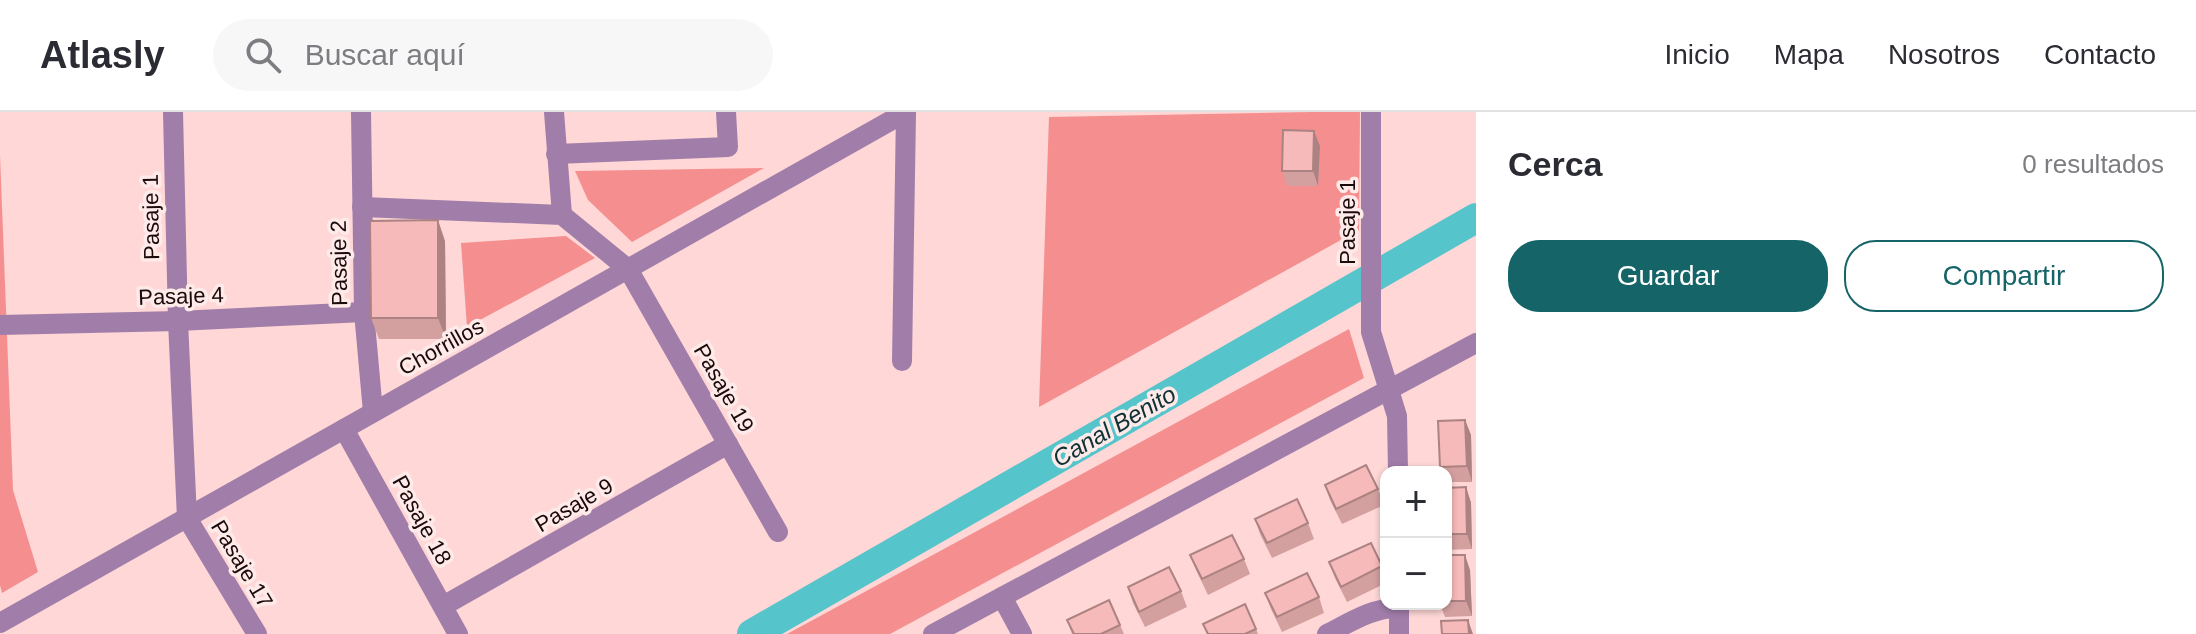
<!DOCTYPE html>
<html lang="es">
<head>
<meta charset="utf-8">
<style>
	:root { --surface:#fff; --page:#f7f7f7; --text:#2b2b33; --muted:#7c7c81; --line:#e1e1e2; --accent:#156468 }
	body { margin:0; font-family:Helvetica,sans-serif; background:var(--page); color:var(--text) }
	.controls { position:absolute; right:24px; bottom:24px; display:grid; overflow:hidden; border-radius:16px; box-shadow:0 2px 6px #0004 }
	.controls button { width:72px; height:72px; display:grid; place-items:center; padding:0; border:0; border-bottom:2px solid var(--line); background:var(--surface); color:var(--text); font:40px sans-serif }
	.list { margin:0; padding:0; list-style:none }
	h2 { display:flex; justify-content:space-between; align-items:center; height:104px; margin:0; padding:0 32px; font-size:34px }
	h2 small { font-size:26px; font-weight:400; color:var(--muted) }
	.actions { display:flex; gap:16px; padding:24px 32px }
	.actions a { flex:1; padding:18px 0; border:2px solid var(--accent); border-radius:32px; text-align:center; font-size:28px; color:var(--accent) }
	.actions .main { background:var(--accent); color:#fff }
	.icon { flex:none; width:44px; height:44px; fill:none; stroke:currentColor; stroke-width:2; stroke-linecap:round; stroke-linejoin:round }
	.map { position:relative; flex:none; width:1476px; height:522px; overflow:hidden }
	header { display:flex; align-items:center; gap:48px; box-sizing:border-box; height:112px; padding:0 40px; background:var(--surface); border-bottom:2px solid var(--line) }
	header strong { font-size:38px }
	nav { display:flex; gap:44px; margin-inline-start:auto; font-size:28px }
	.search { width:560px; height:72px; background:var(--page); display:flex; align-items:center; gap:20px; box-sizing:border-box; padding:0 28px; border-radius:44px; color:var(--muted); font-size:30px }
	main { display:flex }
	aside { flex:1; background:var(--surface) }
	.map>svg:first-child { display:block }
	.green { fill:#f58f8f }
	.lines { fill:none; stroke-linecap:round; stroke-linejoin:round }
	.canal { stroke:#55c5cb; stroke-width:30 }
	.minor { stroke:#a17daa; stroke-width:20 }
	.wall { fill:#d3a09f }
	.shaded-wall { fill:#ac8282 }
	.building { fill:#f5bab9; stroke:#ac8282; stroke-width:2 }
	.labels { text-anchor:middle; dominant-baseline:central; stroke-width:7; stroke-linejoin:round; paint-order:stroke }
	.street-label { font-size:22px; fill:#1a0a0a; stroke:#feeae9 }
	.water-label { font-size:24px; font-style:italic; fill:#0e3133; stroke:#feeae9 }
</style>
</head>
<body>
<header>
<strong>Atlasly</strong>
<div class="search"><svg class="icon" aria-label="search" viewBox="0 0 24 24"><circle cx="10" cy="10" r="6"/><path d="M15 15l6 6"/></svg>Buscar aquí</div>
<nav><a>Inicio</a><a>Mapa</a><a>Nosotros</a><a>Contacto</a></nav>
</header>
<main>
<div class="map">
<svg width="1476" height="522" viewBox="0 0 1476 522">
	<rect width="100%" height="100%" fill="#fed7d6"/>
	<g class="green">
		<polygon points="1311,0 1360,0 1359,118 1039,295 1049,5"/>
		<polygon points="0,43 13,378 38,460 2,481 0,473"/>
		<polygon points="764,56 632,130 588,88 575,59"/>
		<polygon points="566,124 595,146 467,215 461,131"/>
		<polygon points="1349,217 1364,266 890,522 787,522"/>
	</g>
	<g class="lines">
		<polyline class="canal" points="752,522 1476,106"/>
		<g class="minor">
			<polyline points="173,0 178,209 187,406 257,522"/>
			<polyline points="361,0 364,200 373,300"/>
			<polyline points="554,0 562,103"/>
			<polyline points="1371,0 1371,220 1397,304 1398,360"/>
			<polyline points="556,42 728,35 726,0"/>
			<polyline points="362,95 562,103 628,157 778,420"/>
			<polyline points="0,213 178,209 364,200"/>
			<polyline points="902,249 906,0"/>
			<polyline points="344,317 458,522"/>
			<polyline points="1002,485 1022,522"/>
			<polyline points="1399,492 1399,522"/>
			<polyline points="443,494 728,332"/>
			<polyline points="0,511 906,0"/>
			<polyline points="933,522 1476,231"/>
			<path d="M1327,522C1349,511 1373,495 1399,496"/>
		</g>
	</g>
	<g class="wall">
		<polygon points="1314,19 1320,34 1318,74 1287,74 1282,59"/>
		<polygon points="445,129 446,227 379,227 371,206"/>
		<polygon points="1465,308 1471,323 1472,370 1446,370 1446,360 1442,360 1440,355"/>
		<polygon points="1325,373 1378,377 1384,393 1342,412 1330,388"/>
		<polygon points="1466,375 1471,391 1472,437 1446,438 1446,376"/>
		<polygon points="1255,407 1308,411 1314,427 1272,446 1260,422"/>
		<polygon points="1190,443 1244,447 1250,462 1208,483 1196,458"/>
		<polygon points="1446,443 1470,458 1472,504 1445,505 1440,492 1446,492"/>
		<polygon points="1329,450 1382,454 1386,464 1386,471 1347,490 1335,466"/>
		<polygon points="1128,475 1181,479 1187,495 1145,515 1133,491"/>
		<polygon points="1265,481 1319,485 1324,501 1282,520 1271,497"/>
		<polygon points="1067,508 1120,513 1124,522 1072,522"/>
		<polygon points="1203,512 1256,517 1258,522 1207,522"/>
	</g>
	<g class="shaded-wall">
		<polygon points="1314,19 1320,34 1318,74 1313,59"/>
		<polygon points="438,108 445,129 446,227 438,206"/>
		<polygon points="1465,308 1471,323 1472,370 1467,354"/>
		<polygon points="1466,375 1471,391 1472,437 1467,422"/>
		<polygon points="1465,443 1470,458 1472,504 1466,489"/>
		<polygon points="1468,508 1473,522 1469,522"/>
	</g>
	<g class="building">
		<polygon points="1283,18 1314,19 1313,59 1282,59"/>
		<polygon points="438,108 438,206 371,206 370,109"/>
		<polygon points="1465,308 1467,354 1440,355 1438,309"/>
		<polygon points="1366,353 1378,377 1336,397 1325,373"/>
		<polygon points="1466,375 1467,422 1446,422 1446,376"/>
		<polygon points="1297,387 1308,411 1267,431 1255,407"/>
		<polygon points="1232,423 1244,447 1202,467 1190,443"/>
		<polygon points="1371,431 1382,454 1341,475 1329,450"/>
		<polygon points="1446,443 1465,443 1466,489 1446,489"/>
		<polygon points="1169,455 1181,479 1139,500 1128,475"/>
		<polygon points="1307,461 1319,485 1277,505 1265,481"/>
		<polygon points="1109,488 1120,513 1101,522 1074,522 1067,508"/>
		<polygon points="1245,492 1256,517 1245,522 1208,522 1203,512"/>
		<polygon points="1468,508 1469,522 1442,522 1441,509"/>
	</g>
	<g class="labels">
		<g class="street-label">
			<text transform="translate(151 105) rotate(-91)">Pasaje 1</text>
			<text transform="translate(1347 110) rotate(-90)">Pasaje 1</text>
			<text transform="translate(339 151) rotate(-91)">Pasaje 2</text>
			<text transform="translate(181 184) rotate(-2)">Pasaje 4</text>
			<text transform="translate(441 235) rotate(-29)">Chorrillos</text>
			<text transform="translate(724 276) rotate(60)">Pasaje 19</text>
			<text transform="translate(574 393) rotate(-30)">Pasaje 9</text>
			<text transform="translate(422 408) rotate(61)">Pasaje 18</text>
			<text transform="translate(242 452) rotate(59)">Pasaje 17</text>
		</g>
		<g class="water-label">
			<text transform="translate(1114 314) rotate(-30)">Canal Benito</text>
		</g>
	</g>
</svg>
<div class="controls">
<button>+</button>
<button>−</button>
</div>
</div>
<aside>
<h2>Cerca<small>0 resultados</small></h2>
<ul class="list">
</ul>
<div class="actions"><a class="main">Guardar</a><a>Compartir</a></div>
</aside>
</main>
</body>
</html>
